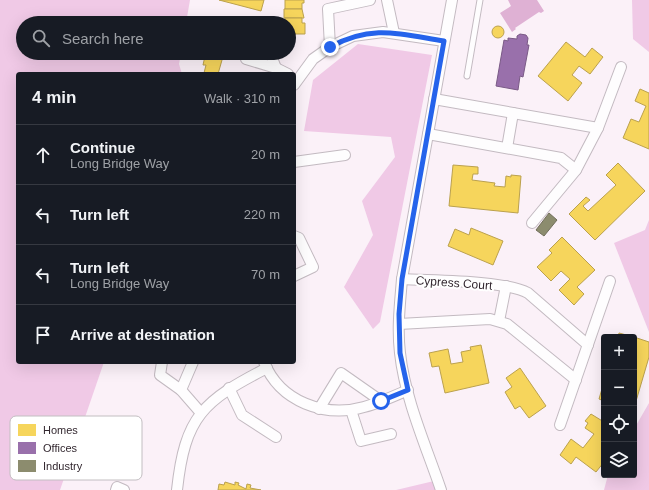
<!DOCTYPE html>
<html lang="en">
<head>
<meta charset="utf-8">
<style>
	:root { --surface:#171b24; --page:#20242c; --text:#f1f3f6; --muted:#9ea1a6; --line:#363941 }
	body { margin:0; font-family:Helvetica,sans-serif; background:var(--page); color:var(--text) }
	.controls { position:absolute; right:12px; bottom:12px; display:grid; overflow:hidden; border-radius:4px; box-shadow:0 4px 16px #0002 }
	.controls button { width:36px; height:36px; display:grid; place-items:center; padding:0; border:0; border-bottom:1px solid var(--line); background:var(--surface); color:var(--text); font:20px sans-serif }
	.stop { position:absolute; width:12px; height:12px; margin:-9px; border:3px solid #2563eb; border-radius:50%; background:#fff }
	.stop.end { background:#2563eb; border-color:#fff; box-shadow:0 1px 4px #0008 }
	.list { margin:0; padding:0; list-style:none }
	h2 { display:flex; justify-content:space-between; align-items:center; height:52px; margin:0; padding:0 16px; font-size:17px }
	h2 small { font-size:13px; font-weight:400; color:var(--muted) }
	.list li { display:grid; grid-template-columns:26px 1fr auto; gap:12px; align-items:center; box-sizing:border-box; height:60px; padding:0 16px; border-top:1px solid var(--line) }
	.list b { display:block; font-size:15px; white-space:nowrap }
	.list p { margin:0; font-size:13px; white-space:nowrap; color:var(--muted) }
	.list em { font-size:13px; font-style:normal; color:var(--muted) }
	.icon { flex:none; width:22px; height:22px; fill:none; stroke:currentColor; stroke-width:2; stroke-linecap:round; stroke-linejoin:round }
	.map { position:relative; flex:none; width:649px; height:490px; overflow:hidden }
	.search { position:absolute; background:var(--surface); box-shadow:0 4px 16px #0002; left:16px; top:16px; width:280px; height:44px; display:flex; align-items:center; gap:10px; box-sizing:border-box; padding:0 14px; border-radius:22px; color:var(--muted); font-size:15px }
	.panel { position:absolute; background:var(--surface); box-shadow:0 4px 16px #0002; left:16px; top:72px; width:280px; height:292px; border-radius:4px }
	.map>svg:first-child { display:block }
	.forest { fill:#f0c9e6 }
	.water { fill:#dfb1d4 }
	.homes { fill:#f6d55c; stroke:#bba14e }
	.offices { fill:#9970ab; stroke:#7a5a86 }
	.industry { fill:#8c8c6e; stroke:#716e5b }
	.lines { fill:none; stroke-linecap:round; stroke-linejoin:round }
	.lane-casing { stroke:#c3bac1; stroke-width:7 }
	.street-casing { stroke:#c3bac1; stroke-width:12 }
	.lane { stroke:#fefdfe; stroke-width:5 }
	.street { stroke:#fefdfe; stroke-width:10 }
	.route { stroke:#2563eb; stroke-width:5 }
	.labels { text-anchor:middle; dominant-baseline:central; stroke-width:4; stroke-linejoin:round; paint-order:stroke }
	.street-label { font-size:12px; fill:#32272f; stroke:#fff }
	.key { fill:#fff; stroke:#c2bec1; stroke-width:1 }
	.key-label { font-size:11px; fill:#32272f }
</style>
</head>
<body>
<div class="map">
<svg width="649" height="490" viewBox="0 0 649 490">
	<rect width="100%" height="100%" fill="#fbf1f8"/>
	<g class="forest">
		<polygon points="0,0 190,0 186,23 23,23 23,53 181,53 179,64 182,74 18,74 18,362 104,362 60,490 0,490"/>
		<polygon points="632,0 649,0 649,52 633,39"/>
		<polygon points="358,44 432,55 380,322 373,329 344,287 373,235 362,201 395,157 391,137 304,131 313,80"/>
		<polygon points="649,220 649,332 614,243 645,230"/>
		<polygon points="649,403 649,490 604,490 608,475 634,475 634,429"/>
		<polygon points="434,481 436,490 396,490"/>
	</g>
	<polygon class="water" points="508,0 537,0 544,11 541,13 539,12 515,28 516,29 512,32 500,13 511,6"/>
	<g class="homes">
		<polygon points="219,0 264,0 261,11"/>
		<polygon points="285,0 304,0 304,3 302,3 302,9 285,9"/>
		<polygon points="284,9 302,9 304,18 284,18"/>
		<polygon points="285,18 302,18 302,23 305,23 305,34 289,34 289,23 285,23"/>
		<circle cx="498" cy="32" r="6"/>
		<polygon points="566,42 585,57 592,48 603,57 590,74 579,66 572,75 582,83 568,101 538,76"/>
		<polygon points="203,53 224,53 218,74 204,73 206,65 203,65 205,56 203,55"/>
		<polygon points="640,89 649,93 649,149 623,138 631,119 639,122 646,106 635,101"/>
		<polygon points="618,163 645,191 595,240 569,214 586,197 590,200 583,206 588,211 616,185 606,175"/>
		<polygon points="453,165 478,167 478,174 473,174 472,180 495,183 494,186 505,187 506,176 511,177 511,175 521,176 518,213 449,206"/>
		<polygon points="471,228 503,241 493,265 448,246 455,229 469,235"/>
		<polygon points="562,237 595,270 577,287 584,294 574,305 559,290 570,279 561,271 551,281 537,267 552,253 549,250"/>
		<polygon points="619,333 634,337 618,337"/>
		<polygon points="634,337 649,342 649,357 634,408"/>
		<polygon points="481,345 489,383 445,393 439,366 432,367 429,353 448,349 451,364 463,362 461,352 471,350 470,347"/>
		<polygon points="520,368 546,406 529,418 520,406 515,409 505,392 512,387 506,378"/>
		<polygon points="604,382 604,401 599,399"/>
		<polygon points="591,414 604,422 604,462 596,472 576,457 571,464 560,455 571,439 583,448 594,434 585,428 588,423 585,421"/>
		<polygon points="225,482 235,485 235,482 239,483 238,485 246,489 247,484 251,485 250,488 261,490 218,490 219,484 224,485"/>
	</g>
	<polygon class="offices" points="520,34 526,35 528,38 527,45 529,45 523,77 520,76 518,90 496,86 504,40 508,41 508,38 517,39 517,36"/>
	<polygon class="industry" points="549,213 557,220 544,236 536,230"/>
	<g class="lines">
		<defs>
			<polyline id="lane" points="467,76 480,0"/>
			<g id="street">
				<polyline points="387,0 394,33"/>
				<polyline points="330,47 328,9 370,0"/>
				<polyline points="248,53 246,59 276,68 288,74"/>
				<polyline points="270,53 276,68"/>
				<polyline points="294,85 313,59 330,47 353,36 383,32 444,41"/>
				<polyline points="434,99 598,128"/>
				<polyline points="428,134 561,158 576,170"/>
				<polyline points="507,148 513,113"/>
				<polyline points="294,162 345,155"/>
				<polyline points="532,223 576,170 598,128 621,67"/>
				<polyline points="294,236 299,238 313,267 294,276"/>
				<path d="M402,279C433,281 503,280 528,293L588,345"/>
				<polyline points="499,321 506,286"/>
				<polyline points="399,324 490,319 507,324 576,380"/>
				<polyline points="162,362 160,375 181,390 201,413"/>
				<path d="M264,362C280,402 325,418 364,407C379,403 394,396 408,390"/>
				<polyline points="229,388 242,415 276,437"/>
				<polyline points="181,390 193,362"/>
				<polyline points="319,409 341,373 381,401"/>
				<polyline points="351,410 361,441 391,434"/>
				<polyline points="560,425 610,281"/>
				<polyline points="116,490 117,487 124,490"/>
				<path d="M177,490C185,416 203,401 267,368"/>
				<path d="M441,490C426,446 405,399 400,353C397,328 400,304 402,279L452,0"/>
			</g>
		</defs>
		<use href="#lane" class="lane-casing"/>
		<use href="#street" class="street-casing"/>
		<use href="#lane" class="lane"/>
		<use href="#street" class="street"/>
	</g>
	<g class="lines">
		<path class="route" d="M330,47C372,24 400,34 444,41L402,279L399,314L400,353L408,390L381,401"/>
	</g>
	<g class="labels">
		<g class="street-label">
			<text transform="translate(454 283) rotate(4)">Cypress Court</text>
		</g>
	</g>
	<rect x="10" y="416" width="132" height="64" rx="6" class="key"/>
	<rect x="18" y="424" width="18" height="12" fill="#f6d55c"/>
	<rect x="18" y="442" width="18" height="12" fill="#9970ab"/>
	<rect x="18" y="460" width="18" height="12" fill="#8c8c6e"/>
	<g class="key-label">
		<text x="43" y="434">Homes</text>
		<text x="43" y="452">Offices</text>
		<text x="43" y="470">Industry</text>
	</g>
</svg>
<div class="controls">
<button>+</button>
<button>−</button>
<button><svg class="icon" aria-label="locate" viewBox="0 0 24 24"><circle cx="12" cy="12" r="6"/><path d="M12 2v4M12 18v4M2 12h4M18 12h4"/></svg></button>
<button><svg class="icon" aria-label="layers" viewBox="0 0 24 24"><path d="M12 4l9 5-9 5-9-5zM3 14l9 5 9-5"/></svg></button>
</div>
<div class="stop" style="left:381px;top:401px"></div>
<div class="stop end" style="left:330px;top:47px"></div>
<div class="search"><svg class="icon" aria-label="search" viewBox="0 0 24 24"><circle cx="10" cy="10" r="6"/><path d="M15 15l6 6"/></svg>Search here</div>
<section class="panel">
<h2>4 min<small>Walk · 310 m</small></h2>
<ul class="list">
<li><svg class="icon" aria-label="ahead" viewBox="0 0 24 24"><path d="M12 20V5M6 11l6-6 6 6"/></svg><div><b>Continue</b><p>Long Bridge Way</p></div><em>20 m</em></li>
<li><svg class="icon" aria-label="left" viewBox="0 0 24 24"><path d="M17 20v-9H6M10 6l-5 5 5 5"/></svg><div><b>Turn left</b></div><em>220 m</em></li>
<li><svg class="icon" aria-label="left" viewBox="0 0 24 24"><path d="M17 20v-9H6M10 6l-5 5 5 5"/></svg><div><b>Turn left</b><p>Long Bridge Way</p></div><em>70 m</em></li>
<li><svg class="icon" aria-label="arrive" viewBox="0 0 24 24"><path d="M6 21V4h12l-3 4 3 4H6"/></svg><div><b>Arrive at destination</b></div></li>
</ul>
</section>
</div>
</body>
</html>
